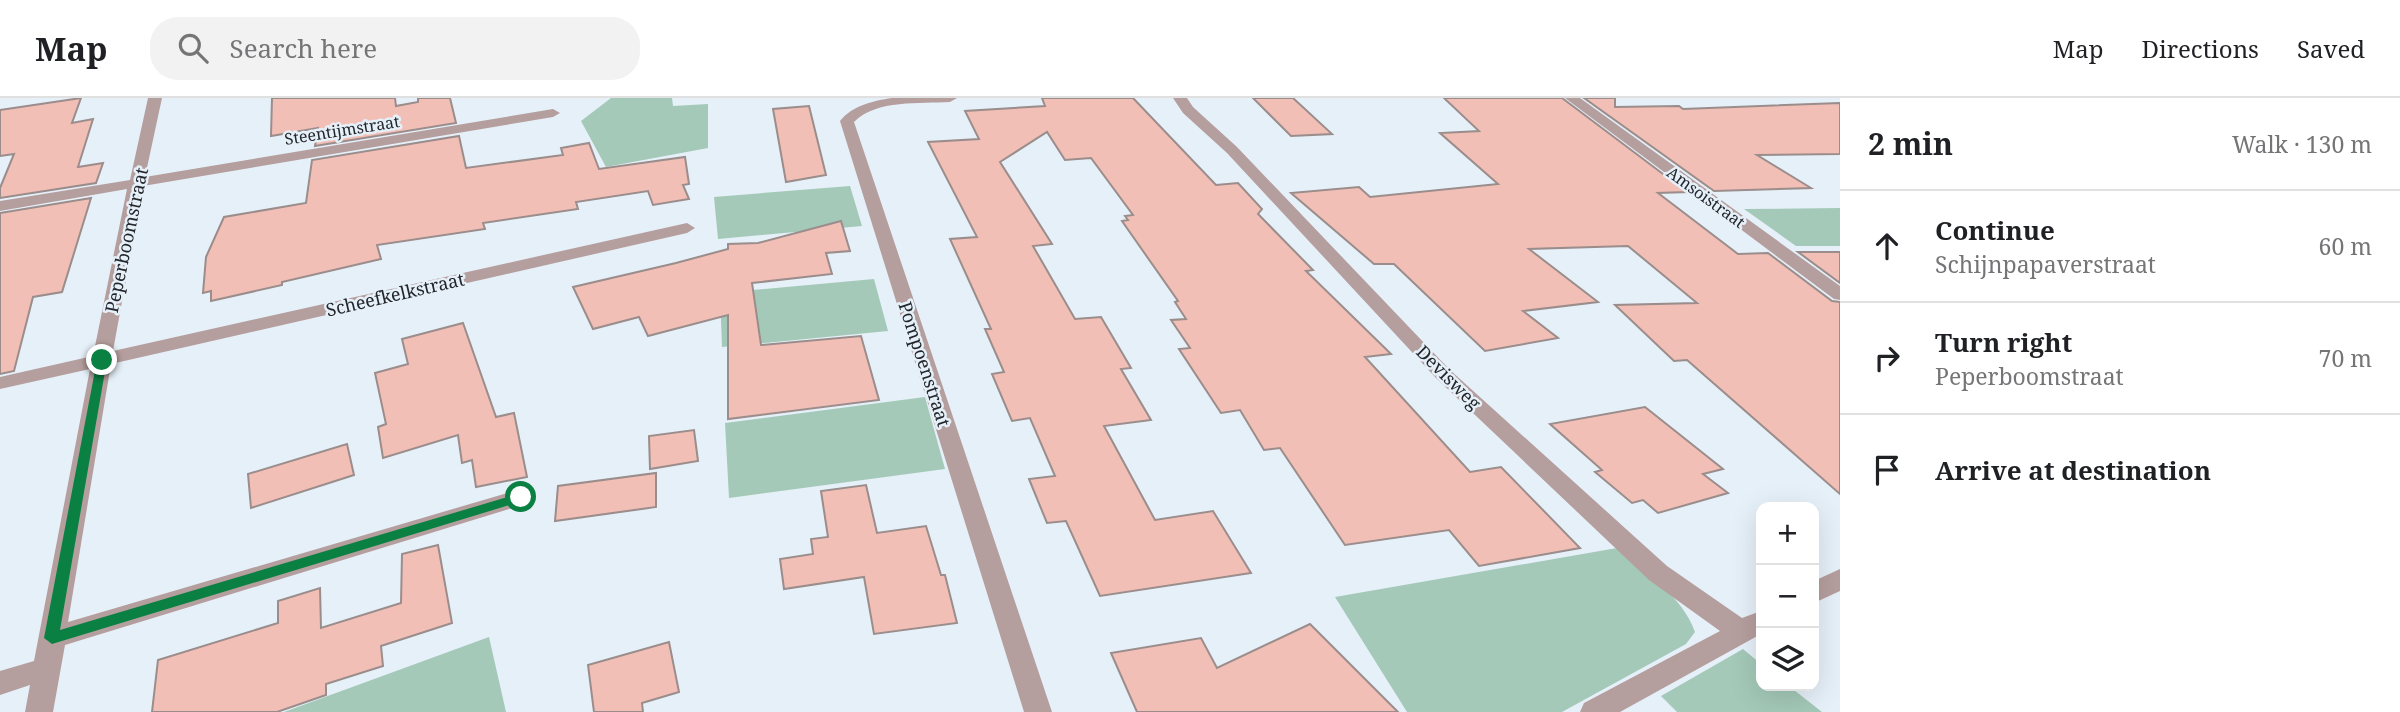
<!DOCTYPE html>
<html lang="en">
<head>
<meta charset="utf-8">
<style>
	:root { --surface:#fff; --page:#f2f2f2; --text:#202124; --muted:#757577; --line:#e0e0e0 }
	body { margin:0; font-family:"Noto Serif",serif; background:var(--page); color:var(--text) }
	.controls { position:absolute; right:21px; bottom:21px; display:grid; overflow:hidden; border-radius:14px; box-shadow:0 7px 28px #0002 }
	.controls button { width:63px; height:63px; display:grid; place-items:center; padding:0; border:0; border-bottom:2px solid var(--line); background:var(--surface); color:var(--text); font:35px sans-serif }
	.stop { position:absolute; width:21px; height:21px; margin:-16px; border:5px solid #0b8043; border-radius:50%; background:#fff }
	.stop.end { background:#0b8043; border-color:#fff; box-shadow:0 2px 7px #0008 }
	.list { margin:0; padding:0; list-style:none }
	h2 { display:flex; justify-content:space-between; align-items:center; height:91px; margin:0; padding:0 28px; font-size:30px }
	h2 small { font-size:23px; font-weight:400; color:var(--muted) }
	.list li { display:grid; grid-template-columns:46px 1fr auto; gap:21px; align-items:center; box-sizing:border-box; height:112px; padding:0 28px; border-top:2px solid var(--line) }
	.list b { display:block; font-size:26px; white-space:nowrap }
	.list p { margin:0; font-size:23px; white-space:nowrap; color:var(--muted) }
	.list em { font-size:23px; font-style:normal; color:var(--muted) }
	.icon { flex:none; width:38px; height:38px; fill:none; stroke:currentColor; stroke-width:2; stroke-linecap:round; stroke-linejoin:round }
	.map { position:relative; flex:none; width:1840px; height:614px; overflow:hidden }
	header { display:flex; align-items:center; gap:42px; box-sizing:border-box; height:98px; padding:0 35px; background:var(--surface); border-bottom:2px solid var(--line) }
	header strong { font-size:33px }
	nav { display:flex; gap:38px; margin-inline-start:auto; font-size:24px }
	.search { width:490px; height:63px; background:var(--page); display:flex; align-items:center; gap:18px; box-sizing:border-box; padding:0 24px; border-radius:28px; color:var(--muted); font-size:26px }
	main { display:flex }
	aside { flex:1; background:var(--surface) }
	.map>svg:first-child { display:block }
	.green { fill:#a4c9b8 }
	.building { fill:#f2bfb7; stroke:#9a8d8b; stroke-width:2 }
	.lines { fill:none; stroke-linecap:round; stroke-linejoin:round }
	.minor { fill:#b59e9e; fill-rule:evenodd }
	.route { fill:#0b8043 }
	.labels { text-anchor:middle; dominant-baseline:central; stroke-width:5; stroke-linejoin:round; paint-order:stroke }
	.far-street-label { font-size:16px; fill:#23262a; stroke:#e6f0f9 }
	.street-label { font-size:18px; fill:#23262a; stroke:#e6f0f9 }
</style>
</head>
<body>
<header>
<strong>Map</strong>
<div class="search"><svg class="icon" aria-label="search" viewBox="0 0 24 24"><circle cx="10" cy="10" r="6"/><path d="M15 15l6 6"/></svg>Search here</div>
<nav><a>Map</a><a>Directions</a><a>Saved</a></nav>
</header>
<main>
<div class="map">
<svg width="1840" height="614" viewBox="0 0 1840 614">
	<rect width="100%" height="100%" fill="#e6f0f9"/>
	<g class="green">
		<polygon points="611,0 672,0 673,8 708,6 708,50 606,69 581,23"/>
		<polygon points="850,88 862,128 718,141 714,99"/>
		<polygon points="1840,110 1840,148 1796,148 1744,111"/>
		<polygon points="874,181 888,233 722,249 720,195"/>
		<polygon points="925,299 945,371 729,400 725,325"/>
		<path d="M1617,450C1645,475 1682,497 1695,534L1686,546L1562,614H1407L1335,499Z"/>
		<polygon points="489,539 506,614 284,614"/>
		<polygon points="1743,551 1761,566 1761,588 1789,588 1822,614 1677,614 1661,598"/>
	</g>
	<g class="building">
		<polygon points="81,0 72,25 93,21 78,69 103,65 96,85 0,100 0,90 14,56 0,58 0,12"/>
		<polygon points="272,0 395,0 396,8 418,4 418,0 450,0 456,25 315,48 318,30 271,38"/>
		<polygon points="1042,0 1133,0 1216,87 1238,85 1262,111 1258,116 1313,172 1306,173 1391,256 1365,259 1470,374 1501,369 1580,450 1479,468 1449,432 1345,447 1280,350 1264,352 1240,312 1221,315 1179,251 1190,250 1171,222 1186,221 1175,204 1178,203 1122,123 1128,122 1125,118 1133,117 1091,60 1065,62 1047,34 1000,64 1052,146 1033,148 1075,221 1101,219 1131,270 1121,271 1151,322 1104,328 1155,422 1213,413 1251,475 1100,498 1066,423 1047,425 1029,381 1055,378 1030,320 1012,323 992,276 1004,274 985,231 991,231 950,141 977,139 928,44 979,41 965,13 1045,8"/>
		<polygon points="1253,0 1293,0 1332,36 1291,38"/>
		<polygon points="1444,0 1562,0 1687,94 1658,95 1738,156 1768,155 1832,203 1840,204 1840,396 1687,262 1674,263 1615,207 1697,205 1628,148 1529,151 1598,204 1523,213 1558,240 1485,253 1394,166 1374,166 1291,95 1359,89 1370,99 1498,86 1440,35 1479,33"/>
		<polygon points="1584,0 1615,0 1615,9 1679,8 1683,11 1840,5 1840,56 1757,57 1811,90 1714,93"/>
		<polygon points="809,8 826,77 786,84 773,11"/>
		<polygon points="459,38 466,70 563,57 561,50 589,45 599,71 685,59 689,86 683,87 689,101 653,107 648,93 576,104 578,111 483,125 485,131 377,147 381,161 282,184 282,187 211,203 211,193 203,195 206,159 224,119 306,105 312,62"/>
		<polygon points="91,100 62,194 33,199 14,273 0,276 0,115"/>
		<polygon points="841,123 850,153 826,155 832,176 752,185 761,247 861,238 879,302 728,321 728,217 648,238 639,219 593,231 573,189 676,165 728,151 728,146 758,145"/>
		<polygon points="1798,154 1840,154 1840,185"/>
		<polygon points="463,225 496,319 514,315 527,379 476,389 472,362 462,365 458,337 383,360 378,329 386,326 375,275 408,266 402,241"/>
		<polygon points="1645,309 1723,371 1703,376 1728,395 1658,415 1643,402 1632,405 1595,374 1602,372 1550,326"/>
		<polygon points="694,332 698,363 650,371 649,338"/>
		<polygon points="347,346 354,377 251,410 248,376"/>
		<polygon points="656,375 656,409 555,423 558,388"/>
		<polygon points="866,387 877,435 926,428 941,477 945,477 957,525 874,536 864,479 784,491 780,461 813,456 811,441 828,439 821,393"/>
		<polygon points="438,447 452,525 381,548 383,568 326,586 326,597 277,614 152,614 158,562 278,525 278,503 320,490 321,530 401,505 402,456"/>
		<polygon points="1310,526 1398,614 1137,614 1111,555 1201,540 1217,570"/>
		<polygon points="669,544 679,594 642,605 643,614 594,614 588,567"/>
	</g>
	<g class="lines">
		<g class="minor">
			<polygon points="148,0 162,0 145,79 553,11 560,15 553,19 143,88 113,253 687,125 695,130 687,135 111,266 68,524 521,391 529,393 533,399 529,405 65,547 53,614 25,614 30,587 0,597 0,573 34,563 90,271 0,291 0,279 93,258 127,91 0,113 0,103 130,82"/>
			<path d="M892,0H957L950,4C920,6 877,1 854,24L1052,614H1024L840,23C853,7 873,3 892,0Z"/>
			<polygon points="1173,0 1187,0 1193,9 1237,49 1450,272 1667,468 1742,520 1761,513 1761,536 1620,614 1580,614 1584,605 1720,533 1649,482 1436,280 1227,55 1183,15"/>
			<polygon points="1565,0 1580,0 1840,188 1840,202 1834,201"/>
			<polygon points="1840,471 1840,493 1814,505 1814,483"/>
		</g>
	</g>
	<polygon class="route" points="102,259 107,262 60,532 521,395 527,399 526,402 52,546 44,540 97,262"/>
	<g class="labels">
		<g class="far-street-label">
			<text transform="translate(342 32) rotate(-9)">Steentijmstraat</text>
			<text transform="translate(1706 99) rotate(36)">Amsoistraat</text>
		</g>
		<g class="street-label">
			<text transform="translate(126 142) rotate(-78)">Peperboomstraat</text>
			<text transform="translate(395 196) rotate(-13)">Scheefkelkstraat</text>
			<text transform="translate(925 266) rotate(72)">Pompoenstraat</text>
			<text transform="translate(1449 279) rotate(45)">Devisweg</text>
		</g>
	</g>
</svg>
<div class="controls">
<button>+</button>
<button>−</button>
<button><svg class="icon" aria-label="layers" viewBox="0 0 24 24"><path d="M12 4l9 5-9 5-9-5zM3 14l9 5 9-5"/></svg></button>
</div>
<div class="stop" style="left:521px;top:399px"></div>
<div class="stop end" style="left:102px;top:262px"></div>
</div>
<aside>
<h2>2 min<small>Walk · 130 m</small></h2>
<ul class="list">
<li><svg class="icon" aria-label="ahead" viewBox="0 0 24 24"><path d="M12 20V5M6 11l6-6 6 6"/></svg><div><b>Continue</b><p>Schijnpapaverstraat</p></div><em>60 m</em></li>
<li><svg class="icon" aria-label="right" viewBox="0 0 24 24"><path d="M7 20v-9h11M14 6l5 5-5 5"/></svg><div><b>Turn right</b><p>Peperboomstraat</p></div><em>70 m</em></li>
<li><svg class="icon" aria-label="arrive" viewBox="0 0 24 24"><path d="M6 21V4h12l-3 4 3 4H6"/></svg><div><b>Arrive at destination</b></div></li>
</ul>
</aside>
</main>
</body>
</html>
